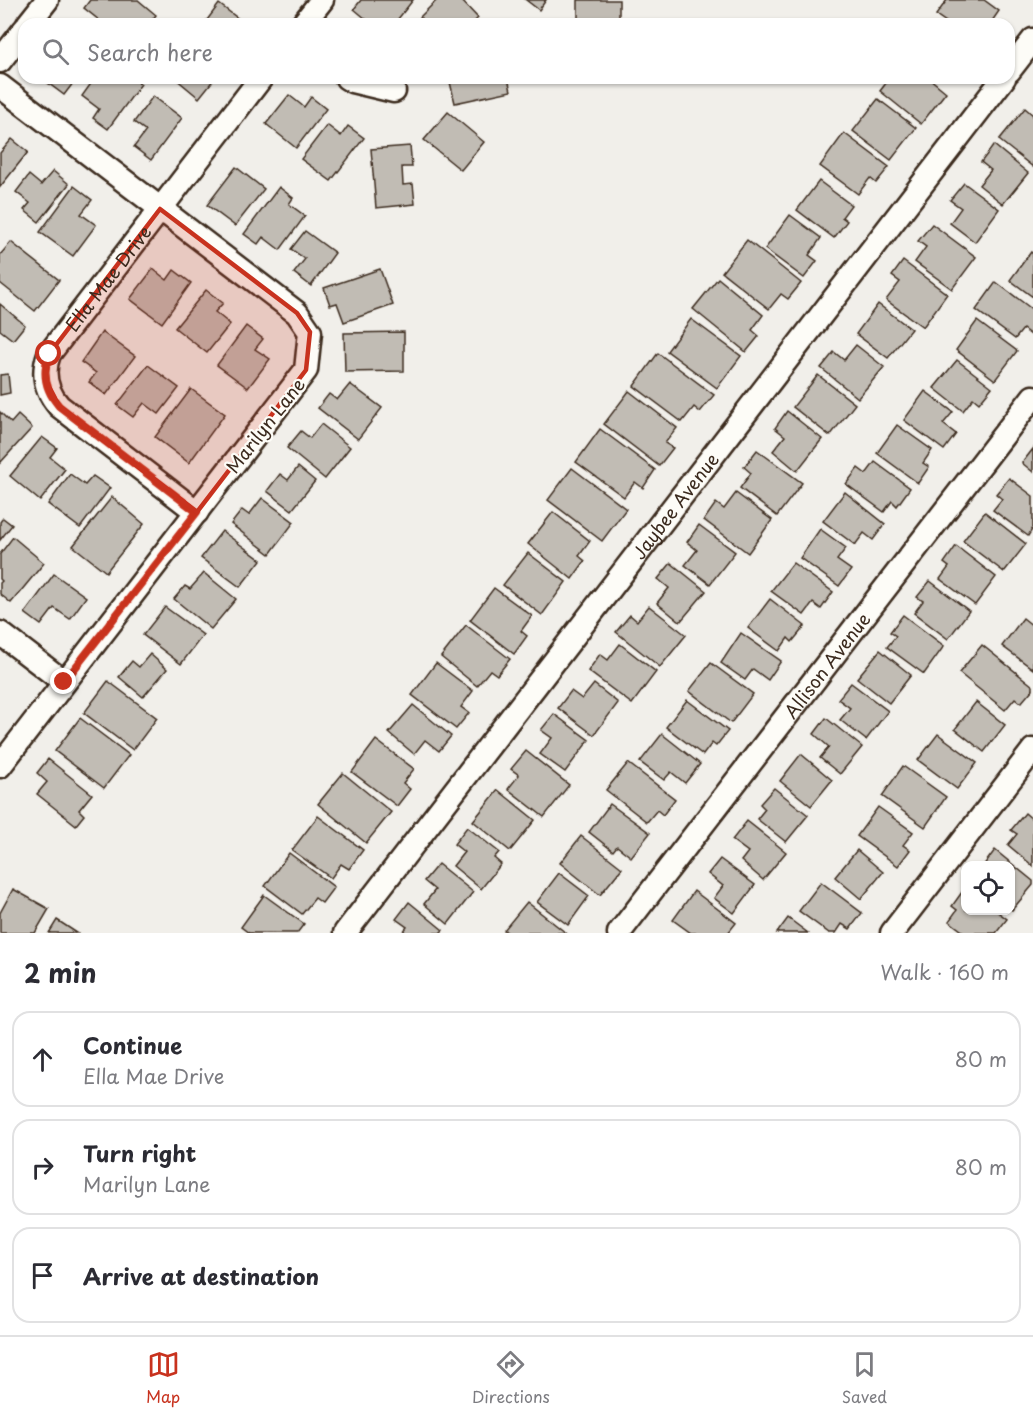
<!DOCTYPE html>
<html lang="en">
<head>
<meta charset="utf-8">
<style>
	:root { --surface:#fff; --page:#f7f7f7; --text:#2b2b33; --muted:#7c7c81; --line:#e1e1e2; --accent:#c8321e }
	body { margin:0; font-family:"Playpen Sans",sans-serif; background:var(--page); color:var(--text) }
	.controls { position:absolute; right:18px; bottom:18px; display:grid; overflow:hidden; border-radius:12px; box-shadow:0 2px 4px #0004 }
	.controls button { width:54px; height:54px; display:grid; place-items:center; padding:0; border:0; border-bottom:2px solid var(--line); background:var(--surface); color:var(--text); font:30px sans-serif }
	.stop { position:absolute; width:18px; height:18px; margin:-14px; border:4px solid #c8321e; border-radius:50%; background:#fff }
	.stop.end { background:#c8321e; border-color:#fff; box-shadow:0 2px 6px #0008 }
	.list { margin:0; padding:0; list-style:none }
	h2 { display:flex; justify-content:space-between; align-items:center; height:78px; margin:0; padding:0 24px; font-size:26px }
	h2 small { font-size:20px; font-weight:400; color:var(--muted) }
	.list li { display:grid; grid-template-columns:39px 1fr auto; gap:18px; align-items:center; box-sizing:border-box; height:96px; margin:0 12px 12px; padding:0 12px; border:2px solid var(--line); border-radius:18px }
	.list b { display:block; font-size:22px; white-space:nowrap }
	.list p { margin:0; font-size:20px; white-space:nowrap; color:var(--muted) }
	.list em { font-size:20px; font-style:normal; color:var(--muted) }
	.icon { flex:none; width:33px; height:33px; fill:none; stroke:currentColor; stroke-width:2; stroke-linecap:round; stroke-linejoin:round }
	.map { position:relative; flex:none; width:1033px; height:933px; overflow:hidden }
	.search { position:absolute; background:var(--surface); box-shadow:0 2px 4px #0004; left:18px; right:18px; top:18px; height:66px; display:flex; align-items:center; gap:15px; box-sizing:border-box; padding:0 21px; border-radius:18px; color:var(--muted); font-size:22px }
	.sheet { height:402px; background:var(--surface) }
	nav { display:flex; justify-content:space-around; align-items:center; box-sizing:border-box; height:84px; border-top:2px solid var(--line); background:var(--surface); font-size:16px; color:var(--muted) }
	nav a { display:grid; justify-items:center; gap:3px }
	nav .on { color:var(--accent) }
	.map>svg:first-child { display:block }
	.building { fill:#c1bcb4; stroke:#3b2a1e; stroke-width:1.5 }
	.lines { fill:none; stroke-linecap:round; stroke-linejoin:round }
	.minor-casing { stroke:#3b2a1e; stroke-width:27 }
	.minor { stroke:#fdfcf7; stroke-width:22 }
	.route { stroke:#c8321e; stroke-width:8 }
	.marked { fill:#c8321e; fill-opacity:0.2; stroke:#c8321e; stroke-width:4.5; stroke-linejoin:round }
	.labels { text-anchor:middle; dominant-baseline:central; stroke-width:4.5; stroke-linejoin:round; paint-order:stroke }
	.street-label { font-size:18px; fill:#3b2a1e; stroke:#fdfcf7 }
</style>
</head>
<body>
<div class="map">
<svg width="1033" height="933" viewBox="0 0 1033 933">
	<rect width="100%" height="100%" fill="#f1efea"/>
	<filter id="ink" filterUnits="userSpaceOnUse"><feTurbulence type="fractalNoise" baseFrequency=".0167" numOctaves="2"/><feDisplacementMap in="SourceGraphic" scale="12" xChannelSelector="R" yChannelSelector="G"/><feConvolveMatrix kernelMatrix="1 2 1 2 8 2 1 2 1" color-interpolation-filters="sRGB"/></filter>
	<g filter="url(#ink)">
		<g class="building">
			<polygon points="90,0 138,0 156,15 149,24 104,24 84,8"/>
			<polygon points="361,0 413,0 394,24 372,24 354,9"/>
			<polygon points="437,0 461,0 478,18 472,24 427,24 420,17"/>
			<polygon points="526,0 546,0 539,10"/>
			<rect x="578" y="0" width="41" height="24"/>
			<polygon points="947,0 984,0 999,11 990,24 949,24 936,15"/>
			<polygon points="219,4 240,20 237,24 204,24"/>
			<polygon points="52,78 77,78 64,95 48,83"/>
			<polygon points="95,78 132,78 141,84 108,129 93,118 99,109 82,96"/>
			<polygon points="175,78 215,78 199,98"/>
			<polygon points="449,78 508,78 511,91 455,103"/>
			<polygon points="890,78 929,78 946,92 921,124 880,91"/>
			<polygon points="289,95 304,107 311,97 326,109 296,148 266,124"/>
			<polygon points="153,96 182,118 151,160 134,147 146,131 134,122"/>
			<polygon points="878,99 916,128 891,160 853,131"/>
			<polygon points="1025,108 1033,115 1033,167 999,140"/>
			<polygon points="448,112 484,142 461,170 424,140"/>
			<polygon points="327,125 341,136 348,126 364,138 331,181 301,159"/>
			<polygon points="844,133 889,167 876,183 870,178 858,194 820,166"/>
			<polygon points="12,139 28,152 0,187 0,153"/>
			<polygon points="994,145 1028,173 1003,204 979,185 991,170 981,162"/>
			<polygon points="410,146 412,167 402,167 403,185 413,184 415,204 376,208 371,149"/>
			<polygon points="236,167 264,189 235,226 207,205"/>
			<polygon points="53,171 69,184 39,222 24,210 30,203 16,192 29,175 41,185"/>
			<polygon points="819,181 851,205 842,217 847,221 834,238 797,210"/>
			<polygon points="964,183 999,209 975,242 950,223 961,208 950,200"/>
			<polygon points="74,186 92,200 81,214 96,225 73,256 40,232"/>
			<polygon points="279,187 293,198 289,204 305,216 280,250 263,237 258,244 244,234"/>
			<polygon points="790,215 821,238 809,255 817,261 804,278 765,249"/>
			<polygon points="932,224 976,257 952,289 915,262 926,247 918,241"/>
			<polygon points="305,231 335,253 311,286 294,273 305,259 291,249"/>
			<polygon points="747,240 801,283 788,299 781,294 769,309 722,272"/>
			<polygon points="11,242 59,280 35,311 0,283 0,255"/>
			<polygon points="1031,252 1033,254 1033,297 1010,280"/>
			<polygon points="903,261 947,294 923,327 886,300 900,282 892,276"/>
			<polygon points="153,269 167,280 174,270 191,283 162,323 130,299"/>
			<polygon points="380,269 393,305 344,322 337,303 330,305 324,288"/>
			<polygon points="718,278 763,315 752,330 759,336 746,352 693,309"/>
			<polygon points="996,282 1033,310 1033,332 1031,335 1023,329 1015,339 976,310"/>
			<polygon points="206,290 223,303 215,312 230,324 207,353 175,328"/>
			<polygon points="0,304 25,325 13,340 0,330"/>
			<polygon points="878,304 911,329 888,358 856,334"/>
			<polygon points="691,319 741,356 717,388 667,351"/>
			<polygon points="977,321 1017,351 995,380 956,350"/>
			<polygon points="246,326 263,339 255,349 270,359 248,388 217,365"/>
			<polygon points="102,332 135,356 106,395 89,382 96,373 81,362"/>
			<polygon points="404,332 404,371 345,372 344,333"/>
			<polygon points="856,345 884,367 858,398 821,368 834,352 844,360"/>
			<polygon points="658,353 714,395 700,412 694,407 682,422 634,386"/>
			<polygon points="957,360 992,387 979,403 973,398 963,411 934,388"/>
			<polygon points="148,365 179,388 159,414 144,403 133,417 117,405"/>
			<polygon points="8,374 10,393 0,395 0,375"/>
			<polygon points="818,375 855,404 830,436 793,407"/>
			<polygon points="350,384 382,408 358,439 318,408 329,394 337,400"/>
			<polygon points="191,389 225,414 189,463 155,437"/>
			<polygon points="629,391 677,428 665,443 673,448 659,466 604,424"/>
			<polygon points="925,391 953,412 943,424 956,434 944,450 904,420"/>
			<polygon points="787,411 822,439 797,471 773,451 785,436 775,428"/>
			<polygon points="0,412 11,423 18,415 32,428 0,463"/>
			<polygon points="321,424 350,447 325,479 287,448 301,431 310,438"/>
			<polygon points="897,425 932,450 923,463 929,467 918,483 877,453"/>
			<polygon points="600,429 655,470 643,488 635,482 624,497 576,462"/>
			<polygon points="42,437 57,448 50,457 65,469 40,501 10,476"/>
			<polygon points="1033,449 1033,472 1022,463"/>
			<polygon points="757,450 802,483 777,516 740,488 751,473 744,467"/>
			<polygon points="875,462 910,488 897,506 892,501 884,512 846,484 858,468 866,474"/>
			<polygon points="298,467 315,481 292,510 267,491 280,474 288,480"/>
			<polygon points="572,468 626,509 602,541 548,500"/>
			<polygon points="70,474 85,485 93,476 110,488 80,528 48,504"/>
			<polygon points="1009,478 1033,496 1033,528 1028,536 993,510 1002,499 996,494"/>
			<polygon points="845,492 885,524 873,540 864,533 855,545 823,521"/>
			<polygon points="736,493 772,520 748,553 704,520 716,503 724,509"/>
			<polygon points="112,497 144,524 106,572 73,546"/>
			<polygon points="262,498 294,522 270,554 231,524 242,510 249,515"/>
			<polygon points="553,512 590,541 579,556 585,561 572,579 528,544"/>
			<polygon points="985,512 1026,544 1004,572 963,541"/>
			<polygon points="3,518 12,525 0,540 0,522"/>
			<polygon points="699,525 735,552 710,584 685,565 697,550 687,542"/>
			<polygon points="820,529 846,548 837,560 851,570 839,586 800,558"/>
			<polygon points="222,531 261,560 240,587 201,558"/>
			<polygon points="13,537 44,563 11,603 0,594 0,583 2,581 0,579 0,554"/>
			<polygon points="956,546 996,577 975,605 940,579 949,567 944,563"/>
			<polygon points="528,553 566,582 542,615 503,585"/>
			<polygon points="671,563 706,591 680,622 657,603 669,588 658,579"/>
			<polygon points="793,563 833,592 821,609 813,603 804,615 771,591"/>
			<polygon points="204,573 236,599 211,629 174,599 185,586 190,589"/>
			<polygon points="54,574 86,597 70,619 54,608 41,625 25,613"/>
			<polygon points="930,581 969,611 948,639 914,613 923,601 917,597"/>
			<polygon points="494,588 532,616 521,631 527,636 514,654 470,620"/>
			<polygon points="770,599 805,626 792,642 788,638 779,651 748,628"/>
			<polygon points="649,606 686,635 660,667 616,632 630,615 637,621"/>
			<polygon points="165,607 203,635 181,664 143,635"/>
			<polygon points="903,615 944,646 924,674 887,647 896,636 890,632"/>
			<polygon points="1023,618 1033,626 1033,669 1002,646"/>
			<polygon points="466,625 510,659 497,675 490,670 477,686 441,657"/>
			<polygon points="741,633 781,661 768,680 753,669 745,680 721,663"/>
			<polygon points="620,644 656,672 632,704 588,671 600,654 608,660"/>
			<polygon points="982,645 1033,686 1033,689 1021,703 1015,698 1005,710 959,673"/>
			<polygon points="880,650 911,675 889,703 857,678"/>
			<polygon points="150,654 167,669 143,697 119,677 132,661 139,667"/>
			<polygon points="436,663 473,691 461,707 469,713 456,729 412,695"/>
			<polygon points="711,663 753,694 731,723 689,691"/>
			<polygon points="108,681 157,718 133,750 84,713"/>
			<polygon points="851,683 888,711 866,740 840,720 850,708 838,699"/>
			<polygon points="594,684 618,703 594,735 558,708 571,691 582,699"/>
			<polygon points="687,700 728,731 716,746 712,743 703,755 666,727"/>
			<polygon points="976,702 1005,725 984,752 955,729"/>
			<polygon points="413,705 451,736 439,751 425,740 414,754 389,733"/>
			<polygon points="554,714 589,740 565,772 540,754 552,738 541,730"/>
			<polygon points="80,718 129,755 104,788 55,751"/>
			<polygon points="826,718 862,747 840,774 820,758 829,747 814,734"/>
			<polygon points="662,734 700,764 685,783 671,772 664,780 640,762"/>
			<polygon points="938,734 977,763 957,789 918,760"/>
			<polygon points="376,740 414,769 403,783 410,789 397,806 352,772"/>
			<polygon points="526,751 569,785 544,817 508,789 519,775 511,769"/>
			<polygon points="801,754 832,780 811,806 780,781"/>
			<polygon points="48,759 92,794 79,810 84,815 76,825 37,794 47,782 37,773"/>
			<polygon points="628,763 675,799 663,815 657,810 647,822 606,790"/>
			<polygon points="903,766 946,797 925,827 882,796"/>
			<polygon points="343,773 391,812 366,843 318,804"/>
			<polygon points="774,788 808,815 786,842 757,819 765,809 760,804"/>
			<polygon points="498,790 535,820 510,851 473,821"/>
			<polygon points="610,804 650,833 631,857 617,846 613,851 589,832"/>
			<polygon points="878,807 913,832 903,845 910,850 898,866 857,836"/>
			<polygon points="1025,813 1033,820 1033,866 1008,845 1017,834 1011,830"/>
			<polygon points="318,816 363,850 349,869 341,864 331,878 292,850"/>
			<polygon points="747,821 786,852 763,880 741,861 748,852 732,840"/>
			<polygon points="467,827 499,852 494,858 501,864 481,889 453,866 464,852 454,844"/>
			<polygon points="581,836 622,868 600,895 560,863"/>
			<polygon points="857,850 883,872 861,899 835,877"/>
			<polygon points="995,850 1033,881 1033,885 1012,910 1010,909 1010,866 983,866"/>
			<polygon points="289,853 334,887 322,903 315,898 302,914 265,886"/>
			<polygon points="720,859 755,885 734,913 714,898 723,886 708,874"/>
			<polygon points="438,864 473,892 448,924 424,904 435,890 424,881"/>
			<polygon points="559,873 589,896 568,925 537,902"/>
			<polygon points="821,882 862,913 850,929 842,924 836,933 829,933 799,911"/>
			<polygon points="965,888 966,910 995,910 1007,919 996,933 965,933 949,921 957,910 952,906"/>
			<polygon points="13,889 49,909 35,933 0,933 0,913"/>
			<polygon points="694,891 736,923 728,933 691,933 673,920"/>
			<polygon points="264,895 304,924 297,933 249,933 241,927"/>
			<polygon points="409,902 443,930 440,933 402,933 407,927 396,919"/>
			<polygon points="527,902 566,933 508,933 504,930"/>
			<polygon points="788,918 808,933 777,933"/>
			<polygon points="57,920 77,933 49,933"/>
		</g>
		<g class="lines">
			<defs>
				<g id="minor">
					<polyline points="28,24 47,0"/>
					<polyline points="303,24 322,0"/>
					<polyline points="0,61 24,30"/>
					<polyline points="1009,71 1033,40"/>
					<polyline points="347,78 352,81 394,91"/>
					<polyline points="0,86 297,313 310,332 306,370 0,766"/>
					<path id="s1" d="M197,512L59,406C45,390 42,373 49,354L261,78"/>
					<polyline points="0,633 64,682"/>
					<path id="s2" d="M345,933L1004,78"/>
					<path id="s3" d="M619,933L1033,397"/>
					<polyline points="892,933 1033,750"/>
				</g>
			</defs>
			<use href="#minor" class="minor-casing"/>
			<use href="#minor" class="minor"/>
		</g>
	</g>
	<g class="lines" filter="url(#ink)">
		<path class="route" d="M49,354C42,373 45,390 59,406L197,512L64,682"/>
	</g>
	<path class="marked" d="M160,209L297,313L310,332L306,370L197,512L59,406L45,379L49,354Z"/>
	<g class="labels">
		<g class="street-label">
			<text stroke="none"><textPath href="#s1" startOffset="326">Ella Mae Drive</textPath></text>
			<text transform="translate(265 425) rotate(-52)">Marilyn Lane</text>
			<text stroke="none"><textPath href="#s2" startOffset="540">Jaybee Avenue</textPath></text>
			<text stroke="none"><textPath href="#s3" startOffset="339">Allison Avenue</textPath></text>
		</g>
	</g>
</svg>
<div class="controls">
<button><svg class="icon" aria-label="locate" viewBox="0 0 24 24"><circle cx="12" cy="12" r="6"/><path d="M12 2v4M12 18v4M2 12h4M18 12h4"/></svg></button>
</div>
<div class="stop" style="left:49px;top:354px"></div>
<div class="stop end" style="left:64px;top:682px"></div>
<div class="search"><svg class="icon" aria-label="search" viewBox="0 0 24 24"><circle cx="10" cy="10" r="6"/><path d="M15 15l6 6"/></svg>Search here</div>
</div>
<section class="sheet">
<h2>2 min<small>Walk · 160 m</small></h2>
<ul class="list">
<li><svg class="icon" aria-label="ahead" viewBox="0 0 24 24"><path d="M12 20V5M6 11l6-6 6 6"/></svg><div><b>Continue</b><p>Ella Mae Drive</p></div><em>80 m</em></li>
<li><svg class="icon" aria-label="right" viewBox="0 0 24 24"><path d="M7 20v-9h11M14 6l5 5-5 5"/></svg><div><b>Turn right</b><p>Marilyn Lane</p></div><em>80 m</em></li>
<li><svg class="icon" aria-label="arrive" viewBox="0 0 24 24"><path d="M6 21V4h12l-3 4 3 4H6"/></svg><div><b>Arrive at destination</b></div></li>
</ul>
</section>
<nav>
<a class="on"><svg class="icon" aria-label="map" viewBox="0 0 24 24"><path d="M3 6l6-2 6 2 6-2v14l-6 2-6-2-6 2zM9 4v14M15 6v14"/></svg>Map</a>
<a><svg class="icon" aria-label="directions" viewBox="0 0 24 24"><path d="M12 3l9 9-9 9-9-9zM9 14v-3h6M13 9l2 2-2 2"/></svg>Directions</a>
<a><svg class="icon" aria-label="saved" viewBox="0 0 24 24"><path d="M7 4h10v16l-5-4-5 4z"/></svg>Saved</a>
</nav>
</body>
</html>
